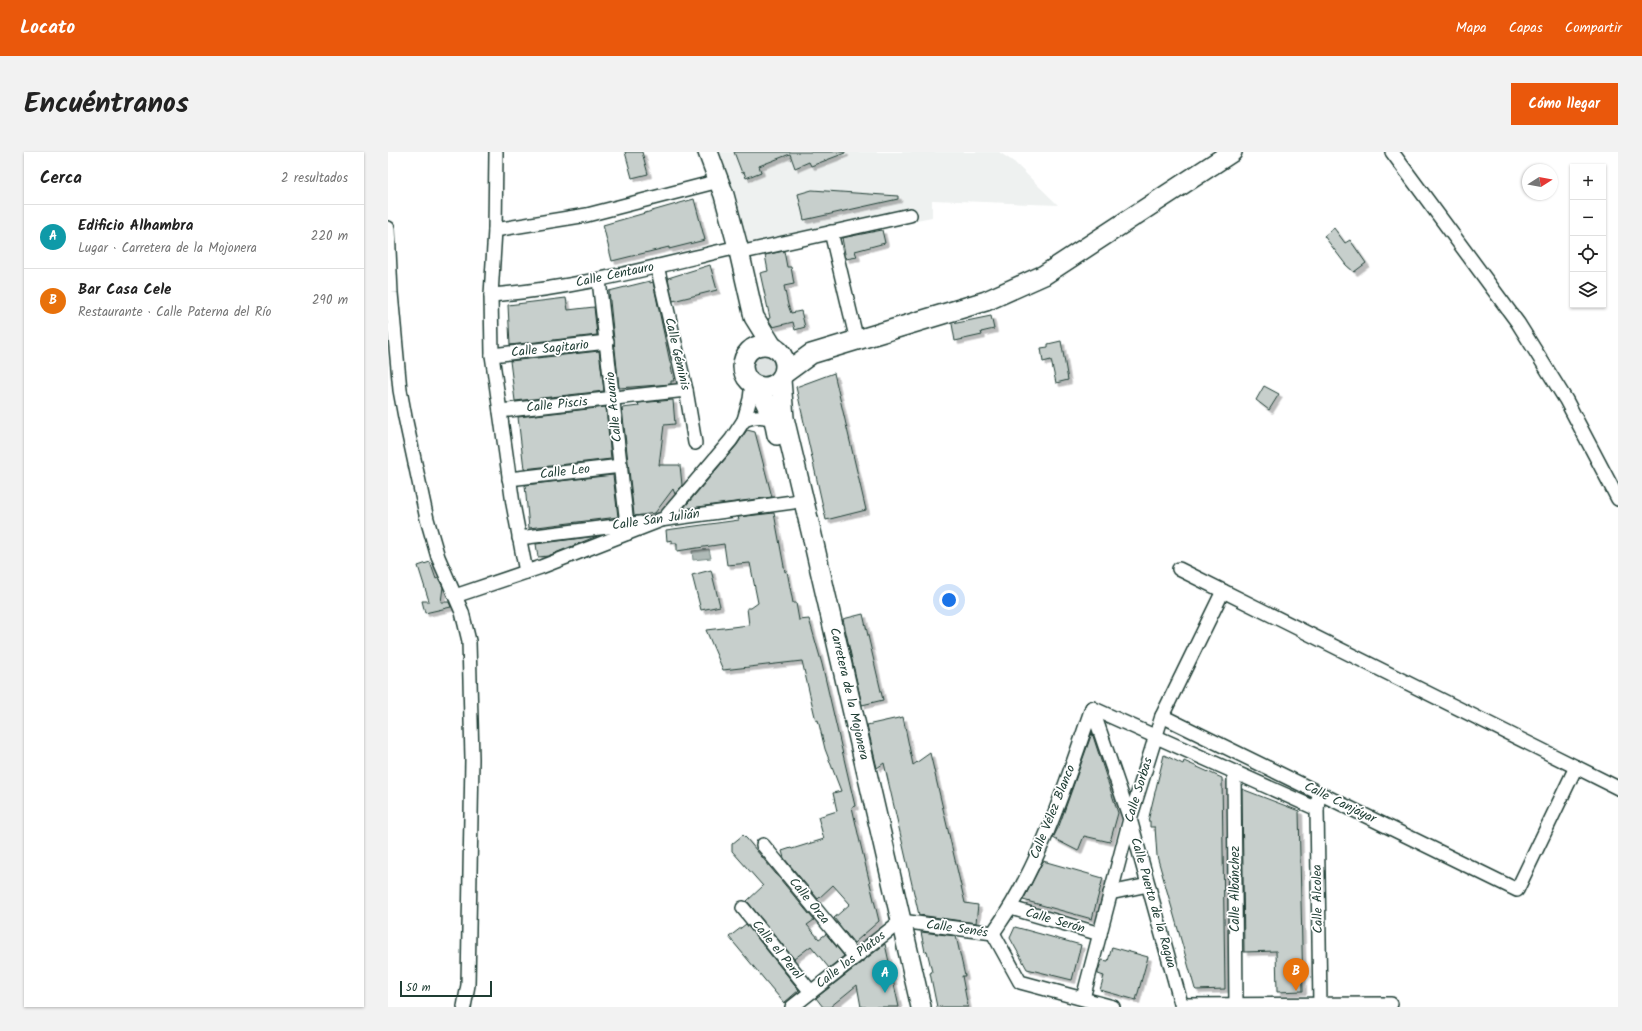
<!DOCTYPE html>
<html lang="es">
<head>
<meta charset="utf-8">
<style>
	:root { --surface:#fff; --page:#f2f2f2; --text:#222; --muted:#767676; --line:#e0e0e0; --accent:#ea580c }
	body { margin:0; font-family:Kalam,sans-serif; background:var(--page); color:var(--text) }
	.controls { position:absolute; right:12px; top:12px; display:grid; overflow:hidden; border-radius:0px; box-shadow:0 1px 3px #0004 }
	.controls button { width:36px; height:36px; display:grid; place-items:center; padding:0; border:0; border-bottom:1px solid var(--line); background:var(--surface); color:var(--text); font:20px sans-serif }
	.compass { position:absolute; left:1134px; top:12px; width:36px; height:36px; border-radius:50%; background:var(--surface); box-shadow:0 1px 3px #0004; rotate:79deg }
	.scale { position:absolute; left:12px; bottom:10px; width:92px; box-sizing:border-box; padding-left:4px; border:2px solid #1f3d34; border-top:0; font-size:11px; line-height:14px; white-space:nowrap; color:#1f3d34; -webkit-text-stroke:3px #fff; paint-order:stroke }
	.you { position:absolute; left:561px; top:448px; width:14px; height:14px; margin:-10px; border:3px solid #fff; border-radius:50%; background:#1a73e8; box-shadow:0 0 0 6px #1a73e833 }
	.badge { display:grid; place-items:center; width:26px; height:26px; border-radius:50%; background:var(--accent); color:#fff; font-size:13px; font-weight:700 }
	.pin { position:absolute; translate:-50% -33px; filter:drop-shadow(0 1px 2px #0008) }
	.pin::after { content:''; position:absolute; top:21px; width:14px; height:12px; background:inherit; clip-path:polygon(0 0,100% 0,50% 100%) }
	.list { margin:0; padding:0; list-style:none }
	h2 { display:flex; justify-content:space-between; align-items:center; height:52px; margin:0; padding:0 16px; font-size:17px }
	h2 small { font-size:13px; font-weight:400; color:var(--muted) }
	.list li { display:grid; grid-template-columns:26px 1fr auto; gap:12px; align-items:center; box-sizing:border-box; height:64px; padding:0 16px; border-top:1px solid var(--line) }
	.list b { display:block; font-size:15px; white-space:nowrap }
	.list p { margin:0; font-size:13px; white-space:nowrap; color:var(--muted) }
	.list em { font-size:13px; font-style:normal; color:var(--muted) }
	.icon { flex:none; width:22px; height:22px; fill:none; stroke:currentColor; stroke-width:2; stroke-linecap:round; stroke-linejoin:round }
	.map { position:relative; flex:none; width:1230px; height:855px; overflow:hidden; border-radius:0px }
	header { display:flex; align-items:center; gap:24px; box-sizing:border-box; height:56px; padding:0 20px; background:var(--accent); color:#fff }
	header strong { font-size:19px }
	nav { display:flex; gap:22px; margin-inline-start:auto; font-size:14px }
	.intro { display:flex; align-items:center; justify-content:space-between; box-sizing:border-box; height:96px; padding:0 24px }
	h1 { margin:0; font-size:28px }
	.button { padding:10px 18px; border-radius:0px; background:var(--accent); color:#fff; font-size:14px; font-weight:700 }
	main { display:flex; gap:24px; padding:0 24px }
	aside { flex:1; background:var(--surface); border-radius:0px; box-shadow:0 1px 3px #0004 }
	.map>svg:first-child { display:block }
	.built { fill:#eef1f0 }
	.green { fill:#dee3e2; stroke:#7e908b }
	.water { fill:#afbab7; stroke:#758883 }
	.building { fill:#c7cfcc; stroke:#1f3d34; filter:url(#shadow) }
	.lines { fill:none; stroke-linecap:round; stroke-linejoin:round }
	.street-casing { stroke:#1f3d34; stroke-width:16 }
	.secondary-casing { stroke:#1f3d34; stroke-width:22 }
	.street { stroke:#fff; stroke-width:13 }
	.secondary { stroke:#fff; stroke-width:19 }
	.labels { text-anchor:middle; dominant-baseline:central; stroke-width:3.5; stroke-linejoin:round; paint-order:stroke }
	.street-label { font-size:13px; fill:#1f3d34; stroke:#fff }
</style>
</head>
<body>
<header>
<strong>Locato</strong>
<nav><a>Mapa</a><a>Capas</a><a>Compartir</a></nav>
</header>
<div class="intro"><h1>Encuéntranos</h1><a class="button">Cómo llegar</a></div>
<main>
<aside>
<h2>Cerca<small>2 resultados</small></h2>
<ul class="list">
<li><span class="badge" style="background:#0f9aa8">A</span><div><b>Edificio Alhambra</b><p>Lugar · Carretera de la Mojonera</p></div><em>220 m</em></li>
<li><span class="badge" style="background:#e8710a">B</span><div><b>Bar Casa Cele</b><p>Restaurante · Calle Paterna del Río</p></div><em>290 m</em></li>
</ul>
</aside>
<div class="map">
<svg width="1230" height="855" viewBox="0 0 1230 855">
	<defs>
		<filter id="shadow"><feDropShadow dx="3.5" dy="3.5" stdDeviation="0" flood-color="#0004"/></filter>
	</defs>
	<rect width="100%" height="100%" fill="#fff"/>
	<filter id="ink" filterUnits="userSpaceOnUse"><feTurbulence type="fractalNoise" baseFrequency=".025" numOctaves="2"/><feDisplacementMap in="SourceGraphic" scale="8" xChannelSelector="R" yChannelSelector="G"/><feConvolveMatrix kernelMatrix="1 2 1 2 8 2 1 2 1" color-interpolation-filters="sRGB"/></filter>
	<g filter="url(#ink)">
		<polygon class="built" points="307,0 611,0 626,10 670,53 544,48 544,65 452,83 343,108 317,25"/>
		<circle class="green" cx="376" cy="213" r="15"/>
		<polygon class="water" points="321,397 323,406 305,408 304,399"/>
		<g class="building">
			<polygon points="237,0 254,0 260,22 244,26"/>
			<polygon points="346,0 457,0 457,1 423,14 421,10 407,16 402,2 371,14 373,20 358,26 356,20 354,21"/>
			<polygon points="424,38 510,44 510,47 416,68 410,42"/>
			<polygon points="306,47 317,88 281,97 281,95 224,109 215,73"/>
			<polygon points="946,76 957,91 962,88 978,111 966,120 958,113 936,84"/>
			<polygon points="494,78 497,91 467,99 469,105 458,107 454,86"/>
			<polygon points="396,99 399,115 403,115 406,132 396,134 400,153 403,161 413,159 417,175 407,178 405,170 385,175 380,167 382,166 372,121 380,119 377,103"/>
			<polygon points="322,113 329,138 285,149 280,126"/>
			<polygon points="262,129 262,131 265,130 286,229 283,229 283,232 231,236 221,139"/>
			<polygon points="178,146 180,158 206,155 209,183 122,193 120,153"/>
			<polygon points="603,164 606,177 593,180 594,183 567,189 564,172"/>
			<polygon points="673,189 680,228 668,231 663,208 655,210 653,196 660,195 660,192"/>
			<polygon points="211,199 216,239 127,249 122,209"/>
			<polygon points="446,221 478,358 438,368 408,235"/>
			<polygon points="876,234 891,242 881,258 868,248"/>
			<polygon points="285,248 287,272 276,273 271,313 292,313 294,333 287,342 285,337 267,361 247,364 246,363 234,256 251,254 250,251"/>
			<polygon points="218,255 223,307 136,317 130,265"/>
			<polygon points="359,278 367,280 384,345 295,357 349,293"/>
			<polygon points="225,323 230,365 141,376 137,333"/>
			<polygon points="386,361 397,420 399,419 405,451 408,451 411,468 421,467 434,512 467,654 464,655 471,686 491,769 466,791 446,766 462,752 445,733 430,747 396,706 394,699 403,696 404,697 436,687 430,665 449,659 445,641 453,639 437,597 430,568 428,569 414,509 335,518 318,478 361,473 359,456 363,456 370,451 362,411 339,413 336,392 289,399 289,391 284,391 284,388 279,389 278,378 351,368 350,365"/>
			<polygon points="209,384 160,404 150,405 148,392"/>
			<polygon points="42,410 48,427 50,426 55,435 53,450 61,450 63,455 37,461 34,449 41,449 30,414"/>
			<polygon points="323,418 332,454 313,458 304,423"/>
			<polygon points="475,462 495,548 474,553 455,467"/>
			<polygon points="515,565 525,613 542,601 577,751 590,753 588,771 531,763 496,611 489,616 479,573"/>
			<polygon points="704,581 730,661 722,690 696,684 690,699 665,686 671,674"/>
			<polygon points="776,603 795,612 796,609 834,626 837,837 808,838 807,837 769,704 767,675 762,675 762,669 760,669"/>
			<polygon points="854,637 911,659 915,839 889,840 888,799 856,800"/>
			<polygon points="355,683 359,687 426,768 419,773 431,787 438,782 456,804 441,816 423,794 406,807 359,749 375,734 344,699 344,692"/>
			<polygon points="655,709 715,726 704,767 635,748"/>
			<polygon points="358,772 411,838 396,851 341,785"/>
			<polygon points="627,775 693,793 684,828 639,817 622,786"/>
			<polygon points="533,780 568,784 577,824 574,824 580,855 549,855 542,821 544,820 539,799 537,800"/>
			<polygon points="497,792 511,855 473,855 469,833 442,855 435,855 428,846"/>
			<polygon points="724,795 760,805 748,848 712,838 716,824 710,822 710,819 714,808 720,809"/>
		</g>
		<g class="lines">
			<defs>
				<g id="street">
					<polyline points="108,0 107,78 103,143 104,203 125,352 138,420"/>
					<polyline points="1004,0 1130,171 1178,248 1230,347"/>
					<polyline points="0,76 3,141 12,238 17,265 39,367 50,405 74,460 81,489 84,607 80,833 76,855"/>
					<polyline points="107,78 199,63 331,29"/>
					<polyline points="443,80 469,189"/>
					<polyline points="351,101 522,63"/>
					<polyline points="269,114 298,238 307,291"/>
					<polyline points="211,128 240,381"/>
					<path d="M103,143C187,137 269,114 350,95"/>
					<polyline points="104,203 219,190"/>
					<polyline points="112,259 298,238"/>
					<path d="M356,268C368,264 375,263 386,268"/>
					<polyline points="121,327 233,314"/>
					<polyline points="272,368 405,350"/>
					<polyline points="131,386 252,371"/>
					<polyline points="791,417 1230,636"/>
					<polyline points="67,444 153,415 276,367 343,288 356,268 362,247 364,231"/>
					<polyline points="704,556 742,667 794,855"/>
					<polyline points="704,556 929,657"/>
					<polyline points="774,564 1129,738 1188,615"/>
					<polyline points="846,620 848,853"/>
					<polyline points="930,648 929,657 932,853"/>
					<polyline points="375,693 467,805"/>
					<polyline points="722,741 760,733"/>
					<polyline points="355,756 423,840"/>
					<polyline points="623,756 712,782"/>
					<path d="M605,781C653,714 677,633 704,556"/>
					<polyline points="605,781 632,830 725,855"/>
					<polyline points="695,846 742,667 774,564 835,439"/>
					<polyline points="794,853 1003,852"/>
					<polyline points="404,855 513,769 605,781"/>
				</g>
				<g id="secondary">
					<polyline points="320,0 336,43 350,95 366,165 384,194"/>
					<circle cx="376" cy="214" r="21"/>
					<polyline points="397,221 423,202 598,149 656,123 844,0"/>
					<polyline points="393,228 396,266 423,379 533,855"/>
					<polyline points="370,235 386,268 389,283"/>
				</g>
			</defs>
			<use href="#street" class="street-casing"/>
			<use href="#secondary" class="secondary-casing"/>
			<use href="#street" class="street"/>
			<use href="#secondary" class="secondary"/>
		</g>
	</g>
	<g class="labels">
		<g class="street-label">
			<text transform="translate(227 123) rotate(-12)">Calle Centauro</text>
			<text transform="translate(162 197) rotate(-6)">Calle Sagitario</text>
			<text transform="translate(289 202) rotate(77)">Calle Géminis</text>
			<text transform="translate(169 253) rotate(-6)">Calle Piscis</text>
			<text transform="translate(226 255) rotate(-96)">Calle Acuario</text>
			<text transform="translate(177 320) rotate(-7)">Calle Leo</text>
			<text transform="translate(268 368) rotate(-8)">Calle San Julián</text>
			<text transform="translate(461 542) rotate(77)">Carretera de la Mojonera</text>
			<text transform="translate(751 638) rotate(-73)">Calle Sorbas</text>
			<text transform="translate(952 651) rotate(26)">Calle Canjáyar</text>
			<text transform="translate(665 660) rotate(-68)">Calle Vélez Blanco</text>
			<text transform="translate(847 737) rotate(-90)">Calle Albánchez</text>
			<text transform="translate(930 747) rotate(-91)">Calle Alcolea</text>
			<text transform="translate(421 749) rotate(51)">Calle Orza</text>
			<text transform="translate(765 751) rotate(74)">Calle Puerto de la Ragua</text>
			<text transform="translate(667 769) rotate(16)">Calle Serón</text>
			<text transform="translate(569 777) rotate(8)">Calle Senés</text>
			<text transform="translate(389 798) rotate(51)">Calle el Perol</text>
			<text transform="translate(463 808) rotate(-38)">Calle los Platos</text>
		</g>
	</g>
</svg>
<div class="controls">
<button>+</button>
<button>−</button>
<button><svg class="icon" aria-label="locate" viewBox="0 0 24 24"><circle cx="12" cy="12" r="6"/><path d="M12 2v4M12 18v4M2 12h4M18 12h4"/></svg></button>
<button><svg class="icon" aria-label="layers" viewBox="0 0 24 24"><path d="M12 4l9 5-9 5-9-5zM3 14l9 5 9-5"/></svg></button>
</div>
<svg class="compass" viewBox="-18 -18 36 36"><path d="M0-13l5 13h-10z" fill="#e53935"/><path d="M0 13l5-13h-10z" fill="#767676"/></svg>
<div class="scale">50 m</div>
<div class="you"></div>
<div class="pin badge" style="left:497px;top:841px;background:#0f9aa8">A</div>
<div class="pin badge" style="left:908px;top:839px;background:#e8710a">B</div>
</div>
</main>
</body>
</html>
